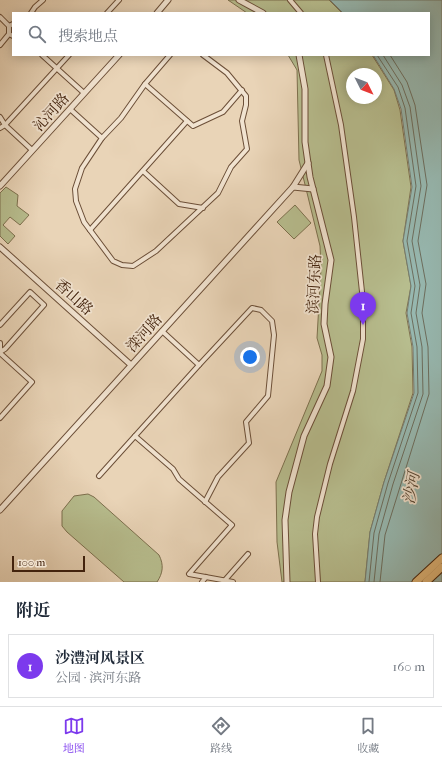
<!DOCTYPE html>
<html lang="zh">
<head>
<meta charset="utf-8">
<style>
	:root { --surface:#fff; --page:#f6f6f7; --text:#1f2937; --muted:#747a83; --line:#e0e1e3; --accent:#7c3aed }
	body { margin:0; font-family:"IM FELL French Canon","Noto Serif SC",serif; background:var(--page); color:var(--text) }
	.compass { position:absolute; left:346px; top:68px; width:36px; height:36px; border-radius:50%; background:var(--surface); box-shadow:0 2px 10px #0003; rotate:132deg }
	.scale { position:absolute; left:12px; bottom:10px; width:73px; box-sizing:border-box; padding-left:4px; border:2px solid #43230d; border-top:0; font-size:11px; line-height:14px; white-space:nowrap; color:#43230d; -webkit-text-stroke:3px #f1e3d0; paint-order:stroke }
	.you { position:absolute; left:250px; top:357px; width:14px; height:14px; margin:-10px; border:3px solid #fff; border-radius:50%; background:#1a73e8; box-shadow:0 0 0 6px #1a73e833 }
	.badge { display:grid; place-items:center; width:26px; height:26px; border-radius:50%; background:var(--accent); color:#fff; font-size:13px; font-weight:700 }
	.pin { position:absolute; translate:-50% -33px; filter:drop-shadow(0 1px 2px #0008) }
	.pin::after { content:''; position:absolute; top:21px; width:14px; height:12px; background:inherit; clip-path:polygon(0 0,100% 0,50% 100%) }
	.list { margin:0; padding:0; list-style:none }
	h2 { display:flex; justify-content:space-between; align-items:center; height:52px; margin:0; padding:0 16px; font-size:17px }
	h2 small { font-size:13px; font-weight:400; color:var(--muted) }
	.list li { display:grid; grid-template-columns:26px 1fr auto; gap:12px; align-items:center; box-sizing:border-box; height:64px; margin:0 8px 8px; padding:0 8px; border:1px solid var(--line); border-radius:0px }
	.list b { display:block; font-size:15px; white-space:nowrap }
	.list p { margin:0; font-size:13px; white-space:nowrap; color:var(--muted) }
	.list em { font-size:13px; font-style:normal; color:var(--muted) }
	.icon { flex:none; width:22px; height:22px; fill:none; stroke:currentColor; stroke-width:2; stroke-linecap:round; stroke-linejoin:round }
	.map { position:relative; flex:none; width:442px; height:582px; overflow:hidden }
	.search { position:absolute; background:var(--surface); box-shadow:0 2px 10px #0003; left:12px; right:12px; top:12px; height:44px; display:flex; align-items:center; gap:10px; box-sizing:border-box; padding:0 14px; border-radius:0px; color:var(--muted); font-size:15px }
	.sheet { height:124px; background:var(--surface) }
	nav { display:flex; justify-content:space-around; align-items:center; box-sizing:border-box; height:56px; border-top:1px solid var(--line); background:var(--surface); font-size:11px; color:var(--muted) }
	nav a { display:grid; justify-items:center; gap:2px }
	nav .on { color:var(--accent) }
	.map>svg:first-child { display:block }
	.green { fill:#b7bd8e; stroke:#7d704e; fill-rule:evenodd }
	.water { fill:#97b8b0; stroke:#757c6f }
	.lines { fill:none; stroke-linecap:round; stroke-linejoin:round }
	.shore { stroke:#6d6e5e; stroke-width:1 }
	.minor-casing { stroke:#6c4f38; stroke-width:6 }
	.tertiary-casing { stroke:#6c4f38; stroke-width:7 }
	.primary-casing { stroke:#43230d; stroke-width:9 }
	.minor { stroke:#f1e3d0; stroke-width:4 }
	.tertiary { stroke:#f1e3d0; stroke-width:5 }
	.primary { stroke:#e4ba7c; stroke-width:7 }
	.labels { text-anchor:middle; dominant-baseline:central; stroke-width:3.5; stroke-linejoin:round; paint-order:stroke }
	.street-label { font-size:15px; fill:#43230d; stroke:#f1e3d0 }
	.water-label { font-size:16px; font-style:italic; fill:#584836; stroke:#f1e3d0 }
</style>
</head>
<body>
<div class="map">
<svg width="442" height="582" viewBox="0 0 442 582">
	<rect width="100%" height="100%" fill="#e9d4b7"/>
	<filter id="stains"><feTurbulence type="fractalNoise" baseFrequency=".005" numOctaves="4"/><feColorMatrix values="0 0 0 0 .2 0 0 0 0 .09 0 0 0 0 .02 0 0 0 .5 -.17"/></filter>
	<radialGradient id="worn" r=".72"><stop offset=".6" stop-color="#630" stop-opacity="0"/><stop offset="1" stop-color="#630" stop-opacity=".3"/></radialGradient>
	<g class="green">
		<polygon points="228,0 329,0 342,13 247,13"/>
		<path d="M288,55H372L394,90L400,110L411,187L403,241L411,286L406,313L412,347L413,393L384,482L370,532L365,582H282L277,542L276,482L322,371V355L317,338L321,268L320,246L299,160L297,70ZM352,74H376V98H352Z"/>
		<polygon points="6,187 18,195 17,206 29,215 20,225 10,217 3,225 15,236 8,244 0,236 0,193"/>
		<polygon points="295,205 311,223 294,239 277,222"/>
		<path d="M88,494L94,497L159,555C164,565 163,573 157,582H124L67,532L62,526V511L74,496Z"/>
	</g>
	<polygon class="water" points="330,0 442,0 442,582 365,582 370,532 384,482 414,393 413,347 407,313 411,286 403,241 412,187 401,109 394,89 373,55 429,55 429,13 343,13"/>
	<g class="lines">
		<g class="shore">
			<polyline points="369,582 374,533 388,483 418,393 417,347 411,313 415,286 407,241 416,186 405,108 398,87 377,55"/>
			<polyline points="374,582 379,534 393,484 423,394 422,347 416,313 420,285 412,241 421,186 410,107 402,85 383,55"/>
			<polyline points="380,582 385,535 429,394 428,347 422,313 426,284 418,241 427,185 415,105 407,82 390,55"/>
		</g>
		<defs>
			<g id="minor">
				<polyline points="290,0 301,13"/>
				<polyline points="31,13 35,7 43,0"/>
				<polyline points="107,13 119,0"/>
				<polyline points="0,17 9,26"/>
				<polyline points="13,24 9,26 9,34 13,36"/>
				<polyline points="0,45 9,34"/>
				<polyline points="42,55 84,93"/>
				<polyline points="170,55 145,84 121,118 102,138 82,168 75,189 76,201 84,222 113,261 122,265 133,266 156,251 218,193 231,167 247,149 242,121 246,105 246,96 227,73 203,55"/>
				<polyline points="145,84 193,126 223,112 242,90"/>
				<polyline points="70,109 102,138"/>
				<polyline points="0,117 5,125 32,150"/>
				<polyline points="0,128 5,125 69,55"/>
				<polyline points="143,171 179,204 203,208"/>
				<polyline points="90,230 187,121"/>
				<polyline points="0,325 30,292 44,305 5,349 0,352"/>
				<polyline points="162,331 199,365 135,436 173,469 179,479 232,525 189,574 233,582"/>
				<polyline points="0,343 0,351"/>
				<polyline points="0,353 32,382 0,418"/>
				<polyline points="199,365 252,308 261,310 272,321 274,335 268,396 246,422 249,443 218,477 205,502"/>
				<polyline points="99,476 135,436"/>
				<polyline points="225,580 248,554"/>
				<polyline points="202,582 206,577"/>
				<polyline points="318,582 315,534 317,517 330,464 353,391 363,339 363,301 354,217 341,125 326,55"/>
			</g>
			<g id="tertiary">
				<polyline points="239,0 263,13"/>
				<polyline points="157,13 168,0"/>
				<polyline points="0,186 119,55"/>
				<polyline points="293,187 308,163"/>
				<polyline points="0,247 131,365"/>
				<polyline points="0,510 293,187 313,189"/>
				<polyline points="287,582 285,520 289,492 304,436 327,386 331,357 324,324 325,304 331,260 310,177 305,142 305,89 299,55"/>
			</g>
			<g id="primary">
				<polyline points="416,582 442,558"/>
				<polyline points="426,582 442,567"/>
			</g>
		</defs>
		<use href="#minor" class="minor-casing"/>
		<use href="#tertiary" class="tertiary-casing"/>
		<use href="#primary" class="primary-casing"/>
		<use href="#minor" class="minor"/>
		<use href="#tertiary" class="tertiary"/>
		<use href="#primary" class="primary"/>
	</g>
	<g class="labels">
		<g class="street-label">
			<text transform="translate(51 112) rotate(-48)">沁河路</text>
			<text transform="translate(314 284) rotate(-87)">滨河东路</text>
			<text transform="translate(74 297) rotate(42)">香山路</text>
			<text transform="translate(144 333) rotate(-48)">滦河路</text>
		</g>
		<g class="water-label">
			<text transform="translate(411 488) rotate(-80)">沙河</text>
		</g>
	</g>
	<rect width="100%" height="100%" filter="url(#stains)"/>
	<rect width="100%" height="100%" fill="url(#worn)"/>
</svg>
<svg class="compass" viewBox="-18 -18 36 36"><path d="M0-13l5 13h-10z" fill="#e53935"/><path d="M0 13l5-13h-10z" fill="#747a83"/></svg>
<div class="scale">100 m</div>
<div class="you"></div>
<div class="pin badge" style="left:363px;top:325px">1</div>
<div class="search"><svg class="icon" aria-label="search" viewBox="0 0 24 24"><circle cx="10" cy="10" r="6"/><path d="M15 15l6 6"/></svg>搜索地点</div>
</div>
<section class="sheet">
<h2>附近<small></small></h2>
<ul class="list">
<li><span class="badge">1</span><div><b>沙澧河风景区</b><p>公园 · 滨河东路</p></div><em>160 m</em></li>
</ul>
</section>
<nav>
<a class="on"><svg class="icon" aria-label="map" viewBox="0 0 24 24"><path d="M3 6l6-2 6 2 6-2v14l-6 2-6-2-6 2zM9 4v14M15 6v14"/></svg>地图</a>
<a><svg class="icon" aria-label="directions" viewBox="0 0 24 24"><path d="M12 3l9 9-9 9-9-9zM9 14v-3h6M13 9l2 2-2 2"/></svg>路线</a>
<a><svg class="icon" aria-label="saved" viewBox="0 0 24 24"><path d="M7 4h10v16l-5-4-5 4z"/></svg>收藏</a>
</nav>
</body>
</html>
